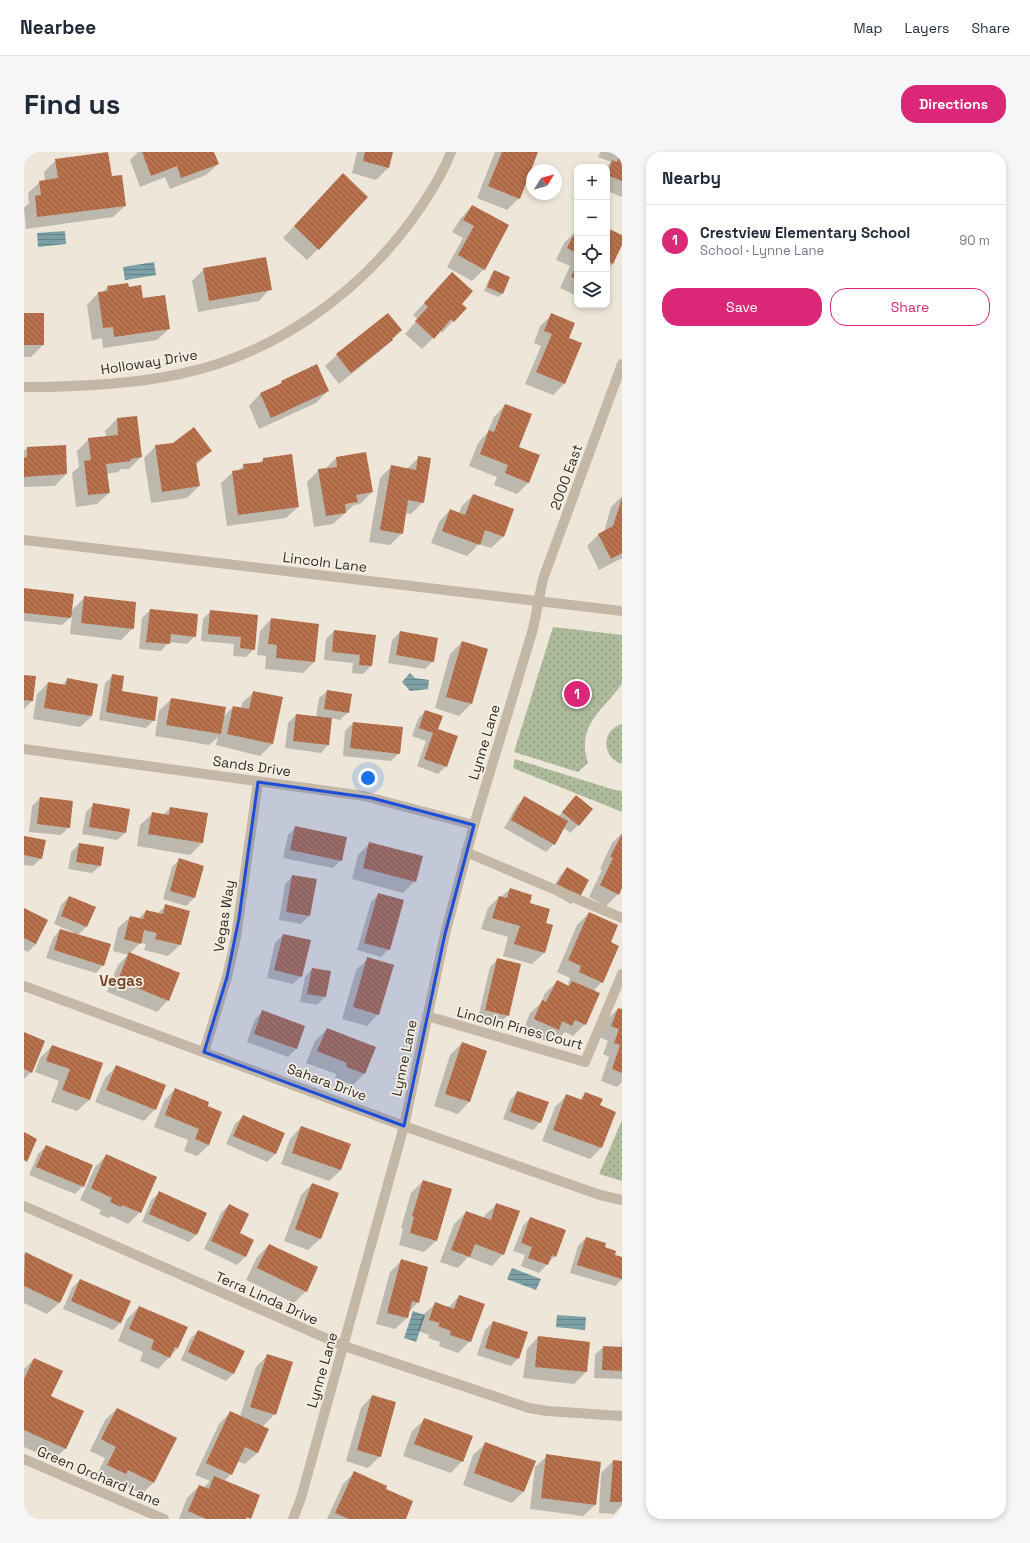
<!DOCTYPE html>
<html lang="en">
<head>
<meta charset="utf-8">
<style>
	:root { --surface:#fff; --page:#f6f6f7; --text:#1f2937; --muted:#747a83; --line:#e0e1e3; --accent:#db2777 }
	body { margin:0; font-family:"Space Grotesk",sans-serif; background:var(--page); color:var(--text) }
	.controls { position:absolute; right:12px; top:12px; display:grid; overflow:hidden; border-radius:8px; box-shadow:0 2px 6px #0003 }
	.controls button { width:36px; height:36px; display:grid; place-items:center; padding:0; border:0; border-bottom:1px solid var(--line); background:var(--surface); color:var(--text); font:20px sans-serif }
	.compass { position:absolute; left:502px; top:12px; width:36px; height:36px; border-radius:50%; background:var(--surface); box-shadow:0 2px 6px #0003; rotate:53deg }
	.you { position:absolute; left:344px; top:626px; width:14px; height:14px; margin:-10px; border:3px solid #fff; border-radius:50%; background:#1a73e8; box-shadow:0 0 0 6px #1a73e833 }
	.badge { display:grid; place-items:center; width:26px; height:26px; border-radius:50%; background:var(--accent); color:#fff; font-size:13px; font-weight:700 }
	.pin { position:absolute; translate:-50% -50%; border:2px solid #fff; box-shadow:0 1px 4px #0006 }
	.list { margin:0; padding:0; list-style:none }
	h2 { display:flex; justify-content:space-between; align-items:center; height:52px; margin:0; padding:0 16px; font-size:17px }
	h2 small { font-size:13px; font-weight:400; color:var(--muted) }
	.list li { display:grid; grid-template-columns:26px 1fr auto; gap:12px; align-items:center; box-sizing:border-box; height:72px; padding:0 16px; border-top:1px solid var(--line) }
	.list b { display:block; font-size:15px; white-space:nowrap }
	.list p { margin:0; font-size:13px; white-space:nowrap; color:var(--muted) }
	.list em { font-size:13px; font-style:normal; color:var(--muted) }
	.actions { display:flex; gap:8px; padding:12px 16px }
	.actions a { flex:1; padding:9px 0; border:1px solid var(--accent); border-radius:16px; text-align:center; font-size:14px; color:var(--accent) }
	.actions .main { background:var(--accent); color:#fff }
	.icon { flex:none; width:22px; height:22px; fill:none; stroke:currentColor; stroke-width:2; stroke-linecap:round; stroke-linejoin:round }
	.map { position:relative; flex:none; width:598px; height:1367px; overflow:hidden; border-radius:16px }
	header { display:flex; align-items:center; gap:24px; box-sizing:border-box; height:56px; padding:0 20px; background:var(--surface); border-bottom:1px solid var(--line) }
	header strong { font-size:19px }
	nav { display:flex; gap:22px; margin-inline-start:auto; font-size:14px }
	.intro { display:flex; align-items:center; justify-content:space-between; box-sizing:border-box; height:96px; padding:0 24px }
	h1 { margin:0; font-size:28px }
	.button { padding:10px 18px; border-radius:16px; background:var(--accent); color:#fff; font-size:14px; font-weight:700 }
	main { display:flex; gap:24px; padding:0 24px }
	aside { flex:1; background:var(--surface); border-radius:16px; box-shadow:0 2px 6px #0003 }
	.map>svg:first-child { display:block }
	.grass { fill:url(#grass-dots) }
	.water { fill:url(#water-rules) }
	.shadow { fill:#0003 }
	.building { fill:url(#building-back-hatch) }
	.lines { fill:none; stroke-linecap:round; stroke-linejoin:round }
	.minor { stroke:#c4b7a6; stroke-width:10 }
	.tertiary { stroke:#c4b7a6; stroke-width:10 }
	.marked { fill:#1d4ed8; fill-opacity:0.2; stroke:#1d4ed8; stroke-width:3; stroke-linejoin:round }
	.labels { text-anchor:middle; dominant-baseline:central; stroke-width:3.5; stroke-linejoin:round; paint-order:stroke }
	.street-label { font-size:14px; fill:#312b26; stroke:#f6f0e4 }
	.neighbourhood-label { font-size:15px; font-weight:bold; fill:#764329; stroke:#f6f0e4 }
</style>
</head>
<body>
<header>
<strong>Nearbee</strong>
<nav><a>Map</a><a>Layers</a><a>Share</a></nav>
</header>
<div class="intro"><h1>Find us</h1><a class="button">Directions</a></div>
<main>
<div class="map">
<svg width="598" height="1367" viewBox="0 0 598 1367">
	<defs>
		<pattern id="grass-dots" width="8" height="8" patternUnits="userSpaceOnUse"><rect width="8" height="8" fill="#adba9b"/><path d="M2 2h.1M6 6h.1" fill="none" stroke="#8d977e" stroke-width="1.8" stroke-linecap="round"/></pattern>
		<pattern id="water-rules" width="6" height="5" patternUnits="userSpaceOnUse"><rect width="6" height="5" fill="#7ba1a7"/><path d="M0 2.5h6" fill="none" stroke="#658388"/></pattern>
		<pattern id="building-back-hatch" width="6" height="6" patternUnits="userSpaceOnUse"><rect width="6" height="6" fill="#b7714d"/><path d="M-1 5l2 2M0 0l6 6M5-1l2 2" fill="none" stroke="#955d40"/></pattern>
	</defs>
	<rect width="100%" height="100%" fill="#ede6d9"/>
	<g class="grass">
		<path d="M529,475L598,483V532C578,559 552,574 564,611L554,620L490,600Z"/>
		<path d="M598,572V612C577,605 577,578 598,572Z"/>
		<polygon points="491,607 591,638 598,639 598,660 489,616"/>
		<polygon points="598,968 598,1029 575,1022"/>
	</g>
	<g class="water">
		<polygon points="41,79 42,92 14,95 13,81"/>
		<polygon points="130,110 132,123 101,128 99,115"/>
		<polygon points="386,521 391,526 405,528 404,537 386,539 378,530"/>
		<polygon points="488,1116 517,1127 512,1138 483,1127"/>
		<polygon points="389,1159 401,1163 392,1190 380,1186"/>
		<polygon points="533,1163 562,1165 561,1178 532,1175"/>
	</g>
	<g class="shadow">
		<polygon points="114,0 189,0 194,12 182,23 146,37 141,25 116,35 106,8"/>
		<polygon points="333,0 368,0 364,16 352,28 328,21"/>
		<polygon points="471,0 513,0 495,46 483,58 453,46"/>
		<polygon points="576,0 598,0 598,45 583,39 582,15 587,10 574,5"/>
		<polygon points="32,8 87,26 101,54 89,65 2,77 0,56 5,51 4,41 16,30 21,29 20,20"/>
		<polygon points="308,34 294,97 283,108 259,86"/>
		<polygon points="448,54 460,117 448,129 423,115 439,86 428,80 437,66"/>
		<polygon points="583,77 598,84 598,91 589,112 583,117"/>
		<polygon points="552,79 553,80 553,144 536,136 546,114 532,108 540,91"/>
		<polygon points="180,117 246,137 235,149 174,160 168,129"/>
		<polygon points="470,119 478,141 475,145 460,139 467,123"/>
		<polygon points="417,133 441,156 418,181 416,179 398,197 381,182 394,167 389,163"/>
		<polygon points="84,135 104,136 118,147 145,177 133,188 79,196 78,186 68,188 63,153 74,141 78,141"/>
		<polygon points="0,162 19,193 7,205 0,205"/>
		<polygon points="528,163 543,187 540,232 529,243 501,232 517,194 510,191 516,174"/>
		<polygon points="377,178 356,199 315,232 301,214 313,203"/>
		<polygon points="258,230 304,239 292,251 235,277 225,254 236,242 253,235"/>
		<polygon points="481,253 505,330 493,342 470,333 473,325 445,314 454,291 463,281 470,265"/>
		<polygon points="93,267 117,305 105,317 97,317 94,320 82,322 85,341 73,352 52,355 48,321 55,315 53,299 65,287 82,285 81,279"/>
		<polygon points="132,294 187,299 172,313 175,334 163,346 127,351 120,306"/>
		<polygon points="3,296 42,322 31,334 0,335 0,299"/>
		<polygon points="341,301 348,340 336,352 330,353 309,372 290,375 283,330 295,318 301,317 312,306"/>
		<polygon points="395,305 399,350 387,362 381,361 378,381 366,393 345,390 356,326 368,314 383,317"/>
		<polygon points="239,307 274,355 262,366 203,374 197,331 209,320 214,319 220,313 235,311"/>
		<polygon points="449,343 489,358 479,385 467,396 455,392 443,404 407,391 415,370 426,358 435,361 438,354"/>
		<polygon points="598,344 598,406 575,418 563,394 575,382 580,380 587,355"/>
		<polygon points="0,438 47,459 61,445 109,476 97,488 46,482 48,464 38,473 0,469"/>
		<polygon points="126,458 171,484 163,492 145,490 137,499 115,497 118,466"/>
		<polygon points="187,459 233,464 230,497 222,505 209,504 210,492 177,489 179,467"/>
		<polygon points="247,467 290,510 279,521 241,517 242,504 233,503 236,479"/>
		<polygon points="310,479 350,484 347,514 339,522 328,521 329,511 300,508 302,487"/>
		<polygon points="376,480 409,509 401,517 364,511 368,488"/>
		<polygon points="438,490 463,497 447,552 435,564 411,556 426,502"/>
		<polygon points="0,524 11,525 8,549 0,557"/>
		<polygon points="89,524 96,540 130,568 122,576 75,568 81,531"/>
		<polygon points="43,528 68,564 56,575 9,567 13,542 24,531 38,533"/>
		<polygon points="303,539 324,560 316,568 307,566 304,593 297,601 261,596 264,571 272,563 292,566 295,546"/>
		<polygon points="230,540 258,546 248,592 236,604 192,593 194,585 185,593 131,584 135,559 147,547 199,565 209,555 217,556 218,551"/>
		<polygon points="401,559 413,578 422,614 414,622 393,614 402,589 388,584 394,567"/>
		<polygon points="329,571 375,601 367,609 319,604 321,579"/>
		<polygon points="552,644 554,673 546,681 539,675 530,692 522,700 480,676 493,653 501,646 534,665"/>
		<polygon points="16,646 45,675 37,683 5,680 8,654"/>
		<polygon points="70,652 101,681 93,688 58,682 62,660"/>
		<polygon points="146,656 183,662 178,691 166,703 113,694 116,673 128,662 139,663"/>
		<polygon points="272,675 317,708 309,716 259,706 264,683"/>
		<polygon points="598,681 598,733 594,742 582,754 565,745 578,718 576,717 588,691"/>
		<polygon points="0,685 17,706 9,714 0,713"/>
		<polygon points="346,691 391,729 379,741 328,727 334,703"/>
		<polygon points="55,692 76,714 68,721 44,717 47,700"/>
		<polygon points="155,708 170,746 162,754 139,747 148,715"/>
		<polygon points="543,716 555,744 547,752 526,740 536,724"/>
		<polygon points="269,724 285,764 277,772 255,768 261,732"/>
		<polygon points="486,737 505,752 520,771 528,774 520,801 508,812 479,804 484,785 457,777 464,756 475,745 477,745"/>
		<polygon points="355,742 365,797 357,805 333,798 347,750"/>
		<polygon points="45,745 63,774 54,783 79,813 72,821 22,806 29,786 36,778 51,782 51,781 30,772 37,753"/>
		<polygon points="142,753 156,793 144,804 120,798 122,792 116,791 106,801 144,848 133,860 83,840 94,813 104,803 89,799 94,776 106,765 114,767 122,759 133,762"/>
		<polygon points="0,757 12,792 4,800 0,798"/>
		<polygon points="565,761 585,791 578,830 569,839 561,872 549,884 541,880 536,885 530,882 522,889 499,879 506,861 517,851 521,841 533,830 543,834 545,833 544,832 546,826 533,820 553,773"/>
		<polygon points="259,783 277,824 269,832 243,826 251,791"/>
		<polygon points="344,807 354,862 343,874 318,867 332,818"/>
		<polygon points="474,807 484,863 476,871 454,866 466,815"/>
		<polygon points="288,817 306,820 301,845 293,853 276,850 281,825"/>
		<polygon points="594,857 598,858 598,930 593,935 577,929 585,905 579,902 584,889 576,885 582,868"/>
		<polygon points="238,860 280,875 272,897 264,905 223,890 231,867"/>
		<polygon points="303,877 340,922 329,933 311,926 312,922 282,911 291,889"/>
		<polygon points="0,881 7,920 0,927"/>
		<polygon points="438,891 462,899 445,950 434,962 410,954 426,903"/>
		<polygon points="28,894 78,912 65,948 53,959 27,950 35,929 11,920 16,906"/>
		<polygon points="92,915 131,957 120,969 71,950 81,926"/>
		<polygon points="151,937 185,993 173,1004 160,999 164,988 130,975 140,949"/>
		<polygon points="494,940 516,970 509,978 479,967 486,948"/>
		<polygon points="561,942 575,954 577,996 566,1007 518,989 531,955 543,943 555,948"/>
		<polygon points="219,964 260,982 251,1002 243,1010 202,992 211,972"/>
		<polygon points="277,975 317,1018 305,1029 257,1012 266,987"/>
		<polygon points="22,994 59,1034 51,1042 5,1023 14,1002"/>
		<polygon points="83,1003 116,1060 104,1072 87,1064 85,1066 75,1062 77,1058 56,1048 71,1015"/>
		<polygon points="399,1029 427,1037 412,1089 400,1100 375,1093 379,1077 377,1076 387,1041"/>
		<polygon points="288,1032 296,1087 284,1098 260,1089 277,1043"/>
		<polygon points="135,1041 172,1083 165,1090 118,1070 127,1048"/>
		<polygon points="473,1052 479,1102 468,1114 444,1105 434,1116 416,1110 430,1072 442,1060 460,1066 461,1063"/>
		<polygon points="205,1053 215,1082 229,1088 221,1105 213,1113 180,1097 197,1061"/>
		<polygon points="506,1066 531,1104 515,1121 497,1114 501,1103 489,1099 499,1074"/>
		<polygon points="562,1086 589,1103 598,1106 598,1127 591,1134 546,1121 554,1094"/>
		<polygon points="245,1093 282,1139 270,1151 222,1128 233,1105"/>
		<polygon points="1,1101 48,1123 35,1151 23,1162 0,1151 0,1102"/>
		<polygon points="377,1109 394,1150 385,1160 383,1166 371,1177 352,1172 366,1120"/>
		<polygon points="56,1128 97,1170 89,1178 39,1157 48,1136"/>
		<polygon points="435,1144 446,1189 434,1201 415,1194 416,1190 404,1186 405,1183 394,1179 399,1163 411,1152 424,1156"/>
		<polygon points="115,1155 154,1196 134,1217 116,1209 119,1200 94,1189 103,1167"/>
		<polygon points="469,1170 494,1206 487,1214 453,1203 461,1178"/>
		<polygon points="174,1179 210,1221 202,1229 157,1208 166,1187"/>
		<polygon points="514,1185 565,1191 562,1220 550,1232 499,1226 503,1197"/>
		<polygon points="598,1185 598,1227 570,1226 571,1203 579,1195 597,1196"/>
		<polygon points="244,1203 251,1262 238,1275 244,1277 233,1301 221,1312 213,1309 207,1322 200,1329 226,1366 155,1367 163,1346 175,1334 179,1336 186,1329 171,1323 195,1272 207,1260 216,1264 232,1215"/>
		<polygon points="10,1207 26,1245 58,1260 41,1297 29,1308 0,1295 0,1217"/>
		<polygon points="348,1244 356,1304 344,1316 322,1309 337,1256"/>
		<polygon points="93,1257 129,1331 118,1342 93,1330 89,1333 72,1325 81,1306 66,1299 81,1268"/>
		<polygon points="400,1268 438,1309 427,1321 379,1304 388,1279"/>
		<polygon points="461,1292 500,1339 488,1351 439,1333 449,1303"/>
		<polygon points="523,1304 571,1353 559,1364 506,1357 511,1315"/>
		<polygon points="589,1309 598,1310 598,1353 590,1362 575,1361 577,1321"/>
		<polygon points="330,1321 361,1337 381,1367 303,1367 319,1332"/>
	</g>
	<g class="building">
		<polygon points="84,0 88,24 98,23 102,54 13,65 11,44 17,43 15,29 34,26 31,7"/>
		<polygon points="118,0 190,0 195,12 157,26 153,14 127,24"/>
		<polygon points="341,0 369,0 365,16 339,9"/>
		<polygon points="478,0 514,0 496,47 464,34"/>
		<polygon points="597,0 598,0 598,29 583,23 588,8 593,10"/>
		<polygon points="319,21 344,45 295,98 270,74"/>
		<polygon points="448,53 485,73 461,118 434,103 450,74 439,68"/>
		<polygon points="583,76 598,83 598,93 589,112 583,109"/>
		<polygon points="552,78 553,79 553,101 543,96"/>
		<polygon points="242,105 248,138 185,149 179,116"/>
		<polygon points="553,112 553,127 547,125"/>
		<polygon points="470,118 486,125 479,142 463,135"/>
		<polygon points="428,120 449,139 438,152 443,156 430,170 427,167 410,187 391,169 404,155 400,151"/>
		<polygon points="104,131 105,135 117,133 119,146 141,143 146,177 90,185 89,175 79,176 74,140 84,139 83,134"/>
		<rect x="0" y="161" width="20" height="32"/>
		<polygon points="364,161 378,178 368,187 369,188 327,221 312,202"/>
		<polygon points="527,161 551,171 545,186 558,191 541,232 512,220 528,182 520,179"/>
		<polygon points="293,212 305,239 247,266 236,241 258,231 257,229"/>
		<polygon points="481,252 508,262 495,295 516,303 505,331 481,321 484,313 456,302 465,278 470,280"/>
		<polygon points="113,264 118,305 106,307 107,309 82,312 86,341 64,343 60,309 67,308 64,286 94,283 93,266"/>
		<polygon points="170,275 188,299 172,310 176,334 138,340 131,293 149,291"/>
		<polygon points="42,293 43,322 0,325 0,306 3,305 3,295"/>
		<polygon points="342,300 349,340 332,343 334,350 321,352 322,361 302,364 294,317 313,315 312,305"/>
		<polygon points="268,302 275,355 214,363 208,319 220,317 219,312 239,310 239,306"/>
		<polygon points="394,304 407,306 400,351 384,348 379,382 356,378 367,313 392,318"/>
		<polygon points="449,342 490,357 480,385 461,378 456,393 418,379 426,357 441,363"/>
		<polygon points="598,346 598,401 587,407 574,382 589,374"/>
		<polygon points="0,436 50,442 47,466 0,461"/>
		<polygon points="60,444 112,450 110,477 57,471"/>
		<polygon points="126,457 174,462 172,485 147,482 146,492 122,490"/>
		<polygon points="186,458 234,463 231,498 216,496 217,485 184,482"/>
		<polygon points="247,466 295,472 291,510 252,506 253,493 244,492"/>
		<polygon points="310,478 352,483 348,514 335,513 336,503 308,500"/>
		<polygon points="376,479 414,486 410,510 372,503"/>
		<polygon points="438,489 464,497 448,552 422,545"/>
		<polygon points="88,522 100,524 98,539 134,545 131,569 82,560"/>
		<polygon points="0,523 12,524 9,549 0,548"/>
		<polygon points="43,526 74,532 68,564 20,556 24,530 42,533"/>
		<polygon points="303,538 328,542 325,561 300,557"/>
		<polygon points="229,539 259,545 249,592 203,582 209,554 225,557"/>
		<polygon points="147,546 202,555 197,582 142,573"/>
		<polygon points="401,558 419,564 414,577 434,584 423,615 400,607 409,581 395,576"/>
		<polygon points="272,562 308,566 305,593 269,589"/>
		<polygon points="329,570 379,575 376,602 326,596"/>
		<polygon points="552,643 569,657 555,674 538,660"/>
		<polygon points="500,644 544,669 531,693 487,668"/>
		<polygon points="16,645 49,649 46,676 13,672"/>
		<polygon points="69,651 106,657 102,681 65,675"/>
		<polygon points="146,655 184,661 179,691 124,682 128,660 145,663"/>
		<polygon points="271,674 323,685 318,709 266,698"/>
		<polygon points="598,682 598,736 595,743 576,733 589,706 586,705"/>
		<polygon points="0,684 22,688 18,707 0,703"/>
		<polygon points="345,690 399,704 392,730 339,716"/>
		<polygon points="55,691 80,695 77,714 52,710"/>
		<polygon points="155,706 180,714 171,746 146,739"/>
		<polygon points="543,715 565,728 556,745 533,732"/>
		<polygon points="268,723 293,727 286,764 262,760"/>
		<polygon points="486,736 508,743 506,751 526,757 522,771 529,773 521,801 490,792 496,774 468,766 475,744 483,746"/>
		<polygon points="354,741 380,748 366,798 340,791"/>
		<polygon points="45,744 72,755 63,775 37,764"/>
		<polygon points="141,752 166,759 157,793 131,787 133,781 120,778 117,792 100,787 106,764 119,767 122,758 139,762"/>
		<polygon points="0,756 24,768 12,792 0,786"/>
		<polygon points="565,760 594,773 587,790 595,794 579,831 555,820 557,814 544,808"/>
		<polygon points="36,777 87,792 80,814 30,798"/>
		<polygon points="259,782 287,788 278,825 250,818"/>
		<polygon points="105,800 156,821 145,849 94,828"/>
		<polygon points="343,805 370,813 355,863 329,855"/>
		<polygon points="473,806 497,812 485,864 461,858"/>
		<polygon points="288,816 307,819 302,845 283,842"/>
		<polygon points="533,828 545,834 548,829 576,841 562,873 551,868 548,874 538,869 535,878 510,867 518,848 522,850"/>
		<polygon points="594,856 598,857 598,921 588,917 596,893 590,891 595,877 587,874"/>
		<polygon points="238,858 281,874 273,897 230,882"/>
		<polygon points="303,876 352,895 341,922 322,915 323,911 293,899"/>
		<polygon points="0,880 21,889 8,921 0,917"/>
		<polygon points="438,890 463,899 446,950 421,942"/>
		<polygon points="28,893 79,911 66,948 38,938 46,917 22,909"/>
		<polygon points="92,913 142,933 132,958 82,938"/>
		<polygon points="151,936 185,950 184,954 198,960 185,993 171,987 175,977 141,963"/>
		<polygon points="493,939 525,950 517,971 486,960"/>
		<polygon points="561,940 579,947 576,953 592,960 578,996 529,978 542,942 558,948"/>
		<polygon points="219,963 261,981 252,1002 209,984"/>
		<polygon points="277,974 327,992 317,1018 268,1001"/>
		<polygon points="0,980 13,987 3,1010 0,1008"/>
		<polygon points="22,993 69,1013 60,1035 12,1015"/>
		<polygon points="82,1002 133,1025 117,1061 98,1053 97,1055 86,1050 88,1046 67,1036"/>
		<polygon points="399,1028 428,1037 413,1089 386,1081 390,1065 388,1064"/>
		<polygon points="288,1031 315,1041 297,1087 271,1077"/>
		<polygon points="135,1039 183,1061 173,1083 125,1062"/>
		<polygon points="472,1051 496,1059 480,1103 451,1092 446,1105 427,1098 442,1059 467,1068"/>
		<polygon points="205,1052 225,1062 216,1081 230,1088 222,1105 187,1089"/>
		<polygon points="506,1065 542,1078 532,1105 528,1103 524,1113 504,1106 508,1095 497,1091"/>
		<polygon points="562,1085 582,1091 581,1095 592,1099 591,1103 598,1105 598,1127 553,1113"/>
		<polygon points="245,1092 294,1115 283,1140 233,1116"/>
		<polygon points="1,1100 49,1123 36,1151 0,1134"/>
		<polygon points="377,1107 404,1115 395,1151 388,1149 384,1166 363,1161"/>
		<polygon points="56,1127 107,1149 97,1171 47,1149"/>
		<polygon points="435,1143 461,1152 447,1190 426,1183 427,1179 414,1174 416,1171 405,1168 411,1150 430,1157"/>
		<polygon points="115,1154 164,1175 154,1196 151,1195 146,1206 127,1197 130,1188 105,1177"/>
		<polygon points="469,1169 504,1180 495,1207 461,1196"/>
		<polygon points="174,1178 221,1199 210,1222 164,1200"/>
		<polygon points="514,1184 566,1190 563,1220 511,1215"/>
		<polygon points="579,1194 598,1195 598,1219 578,1218"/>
		<polygon points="243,1202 269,1210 252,1263 226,1255"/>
		<polygon points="10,1206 39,1219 27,1244 60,1259 42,1297 0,1278 0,1227"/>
		<polygon points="348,1243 372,1250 357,1305 333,1298"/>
		<polygon points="93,1256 153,1286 130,1331 104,1318 102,1322 83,1313 92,1295 77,1287"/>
		<polygon points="206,1259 245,1277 234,1301 221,1295 208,1323 182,1311"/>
		<polygon points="400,1266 449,1284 439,1310 390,1292"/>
		<polygon points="461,1290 512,1309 500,1340 450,1321"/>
		<polygon points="522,1302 577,1310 572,1353 517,1346"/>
		<polygon points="589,1308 598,1309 598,1350 586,1350"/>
		<polygon points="330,1319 363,1334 362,1337 389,1349 382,1367 325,1367 311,1361"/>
		<polygon points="190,1324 236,1343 227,1367 223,1365 222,1367 182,1367 164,1359 175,1333 185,1337"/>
	</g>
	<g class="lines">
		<g class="minor">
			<path d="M0,235C52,235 105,233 156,222C247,203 329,146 384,73C401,50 417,26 427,0"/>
			<polyline points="0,597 340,644 450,673"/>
			<polyline points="442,700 598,766"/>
			<polyline points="0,834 380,974 576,1043 598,1048"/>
			<polyline points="403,864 561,910 598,822"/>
			<polyline points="180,900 203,825 212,785 234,630"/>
			<polyline points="0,1054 320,1194 505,1256 523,1259 598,1264"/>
			<polyline points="0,1307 140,1367"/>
			<polyline points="269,1367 277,1346 380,974 421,782 450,673 509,477 519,427 598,212"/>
		</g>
		<polyline class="tertiary" points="0,388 598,459"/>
	</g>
	<path class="marked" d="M234,630L348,646L450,673L421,782L380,974L180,900L203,825L215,766Z"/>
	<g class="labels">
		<g class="street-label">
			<text transform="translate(125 210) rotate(-9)">Holloway Drive</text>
			<text transform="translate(542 325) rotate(-70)">2000 East</text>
			<text transform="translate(301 410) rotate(7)">Lincoln Lane</text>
			<text transform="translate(460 590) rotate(-73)">Lynne Lane</text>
			<text transform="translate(228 614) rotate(8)">Sands Drive</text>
			<text transform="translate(200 764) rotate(-81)">Vegas Way</text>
			<text transform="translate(496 876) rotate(15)">Lincoln Pines Court</text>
			<text transform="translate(380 906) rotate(-78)">Lynne Lane</text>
			<text transform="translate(303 930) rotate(20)">Sahara Drive</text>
			<text transform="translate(243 1146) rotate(24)">Terra Linda Drive</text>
			<text transform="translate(298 1218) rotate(-74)">Lynne Lane</text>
			<text transform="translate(75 1324) rotate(23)">Green Orchard Lane</text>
		</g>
		<g class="neighbourhood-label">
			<text x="97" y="828">Vegas</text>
		</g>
	</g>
</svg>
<div class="controls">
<button>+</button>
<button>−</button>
<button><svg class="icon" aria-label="locate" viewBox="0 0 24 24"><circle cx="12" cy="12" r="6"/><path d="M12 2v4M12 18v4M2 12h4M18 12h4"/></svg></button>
<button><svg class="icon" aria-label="layers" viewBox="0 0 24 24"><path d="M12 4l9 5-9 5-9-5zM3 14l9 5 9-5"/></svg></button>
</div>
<svg class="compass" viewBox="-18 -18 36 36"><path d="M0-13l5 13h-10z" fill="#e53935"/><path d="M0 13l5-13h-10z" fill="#747a83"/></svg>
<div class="you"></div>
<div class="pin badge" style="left:553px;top:542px">1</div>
</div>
<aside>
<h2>Nearby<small></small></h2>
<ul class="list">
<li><span class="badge">1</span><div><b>Crestview Elementary School</b><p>School · Lynne Lane</p></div><em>90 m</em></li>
</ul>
<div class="actions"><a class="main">Save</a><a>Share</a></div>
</aside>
</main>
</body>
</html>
